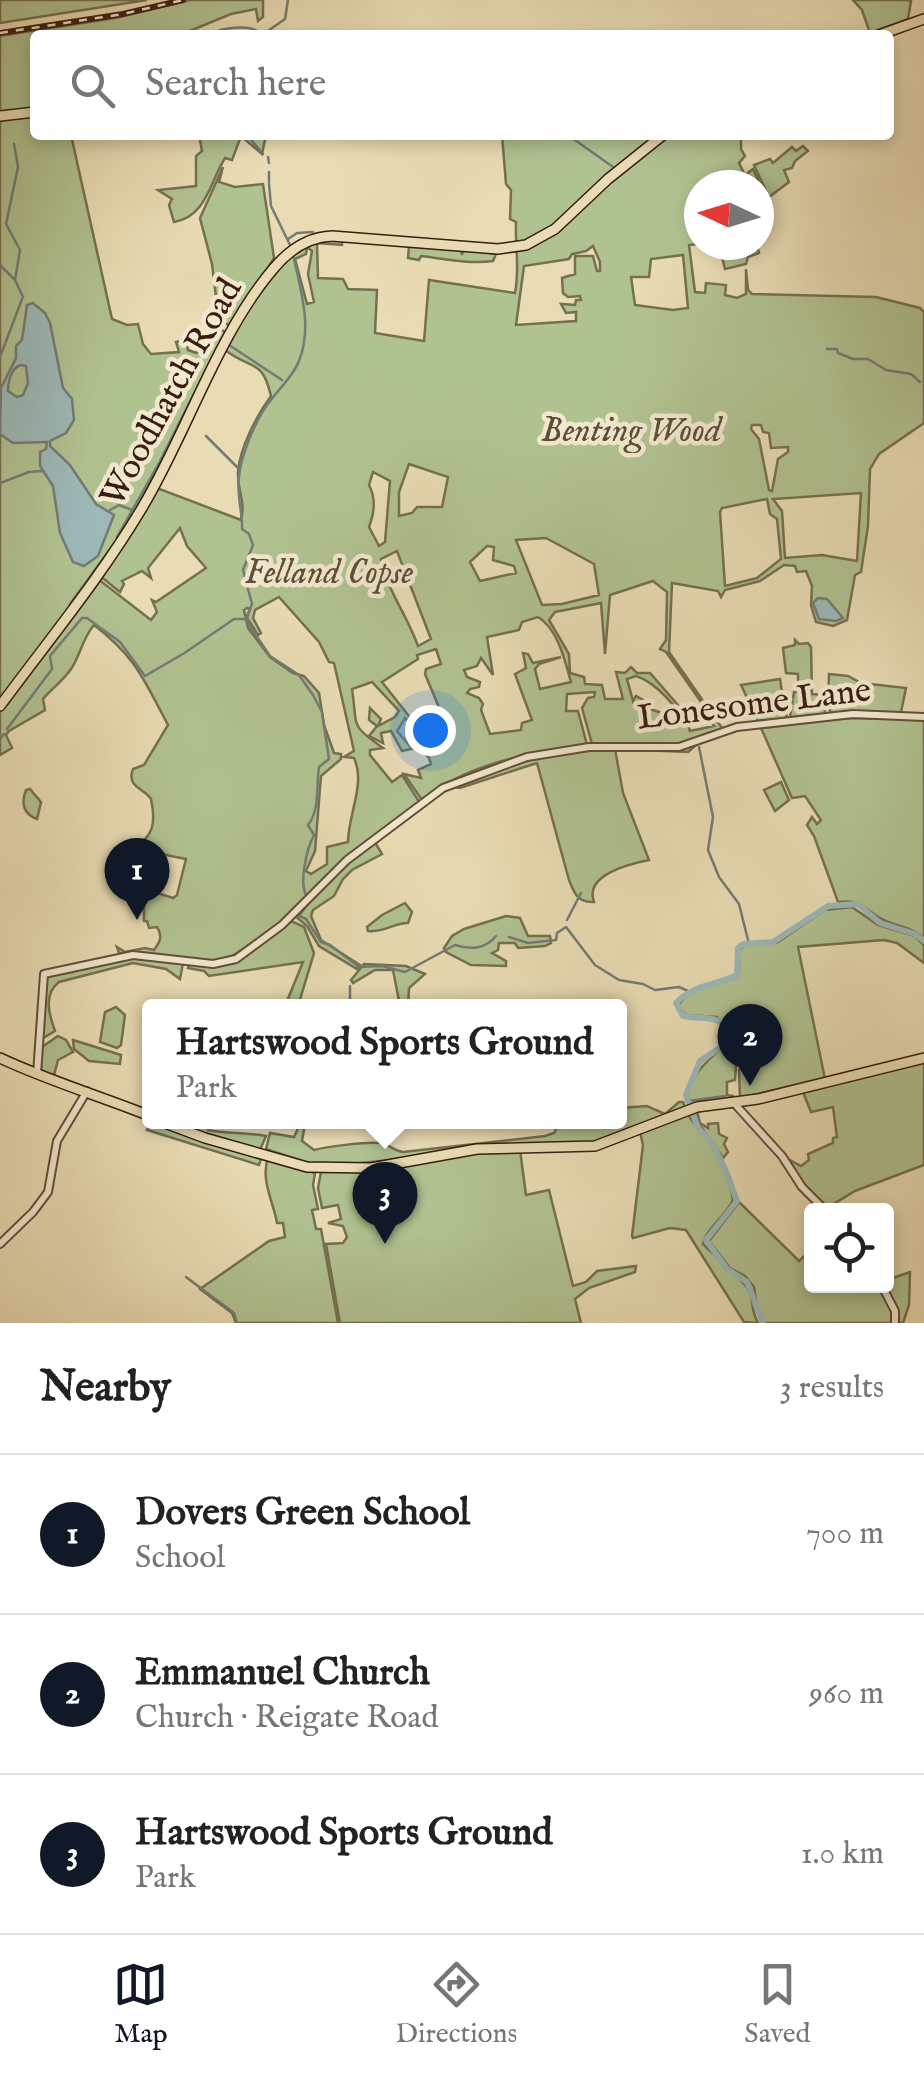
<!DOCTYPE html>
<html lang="en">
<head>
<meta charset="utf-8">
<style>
	:root { --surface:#fff; --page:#f2f2f2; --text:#222; --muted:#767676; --line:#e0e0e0; --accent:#111827 }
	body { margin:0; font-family:"IM FELL English",serif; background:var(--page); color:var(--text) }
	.controls { position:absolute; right:30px; bottom:30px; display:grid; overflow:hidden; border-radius:10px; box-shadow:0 5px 15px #0003 }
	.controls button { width:90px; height:90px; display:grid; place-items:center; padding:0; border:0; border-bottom:2px solid var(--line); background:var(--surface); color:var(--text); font:50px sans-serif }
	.compass { position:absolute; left:684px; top:170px; width:90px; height:90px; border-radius:50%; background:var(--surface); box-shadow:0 5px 15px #0003; rotate:274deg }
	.you { position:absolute; left:430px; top:730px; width:35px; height:35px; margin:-25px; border:8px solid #fff; border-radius:50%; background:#1a73e8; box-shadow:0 0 0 15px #1a73e833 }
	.badge { display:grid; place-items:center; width:65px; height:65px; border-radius:50%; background:var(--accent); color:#fff; font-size:32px; font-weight:700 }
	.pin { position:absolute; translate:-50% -82px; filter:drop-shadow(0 2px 5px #0008) }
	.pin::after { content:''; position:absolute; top:52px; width:35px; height:30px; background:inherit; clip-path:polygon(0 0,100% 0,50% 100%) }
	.popup { position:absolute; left:142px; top:999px; width:485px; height:130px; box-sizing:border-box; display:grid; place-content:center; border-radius:10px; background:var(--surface); filter:drop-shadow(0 2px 8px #0005); font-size:32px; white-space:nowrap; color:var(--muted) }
	.popup b { font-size:38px; color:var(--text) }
	.popup::after { content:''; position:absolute; left:50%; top:100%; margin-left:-20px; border:20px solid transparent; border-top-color:var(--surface) }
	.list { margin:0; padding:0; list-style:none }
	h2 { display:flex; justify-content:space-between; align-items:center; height:130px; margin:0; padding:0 40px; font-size:42px }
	h2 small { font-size:32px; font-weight:400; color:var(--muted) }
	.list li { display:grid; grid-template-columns:65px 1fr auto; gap:30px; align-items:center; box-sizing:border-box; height:160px; padding:0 40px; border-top:2px solid var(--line) }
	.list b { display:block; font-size:38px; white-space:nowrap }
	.list p { margin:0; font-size:32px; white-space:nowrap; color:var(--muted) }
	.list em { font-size:32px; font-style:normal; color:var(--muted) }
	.icon { flex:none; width:55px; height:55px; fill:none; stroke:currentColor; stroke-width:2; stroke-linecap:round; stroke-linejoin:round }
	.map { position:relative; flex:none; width:924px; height:1323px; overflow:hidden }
	.search { position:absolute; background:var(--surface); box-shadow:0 5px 15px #0003; left:30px; right:30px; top:30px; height:110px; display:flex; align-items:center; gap:25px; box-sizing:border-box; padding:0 35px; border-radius:10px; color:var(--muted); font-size:38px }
	.sheet { height:610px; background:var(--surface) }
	nav { display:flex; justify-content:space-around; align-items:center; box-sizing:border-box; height:140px; border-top:2px solid var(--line); background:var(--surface); font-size:28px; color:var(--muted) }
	nav a { display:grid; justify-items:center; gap:5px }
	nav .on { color:var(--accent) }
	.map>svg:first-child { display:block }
	.green { fill:#b1c291; stroke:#757050; stroke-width:2.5; fill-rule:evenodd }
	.water { fill:#9cb9b8; stroke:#747b75; stroke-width:2.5; fill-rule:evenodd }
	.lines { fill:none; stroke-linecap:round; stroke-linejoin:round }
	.stream { stroke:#747b75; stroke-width:2.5 }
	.river { stroke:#9cb9b8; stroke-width:6 }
	.minor-casing { stroke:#654d39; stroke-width:10 }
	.major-casing { stroke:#391d10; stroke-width:12 }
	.minor { stroke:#f1e8ce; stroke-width:6 }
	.major { stroke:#e9dcb4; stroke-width:9 }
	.rail-casing { stroke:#391d10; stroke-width:6 }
	.rail { stroke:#f1e8ce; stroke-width:2.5; stroke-dasharray:8; stroke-linecap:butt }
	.labels { text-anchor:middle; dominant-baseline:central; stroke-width:9; stroke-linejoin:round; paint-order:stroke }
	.street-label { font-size:35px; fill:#391d10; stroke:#f1e8ce }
	.park-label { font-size:35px; font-style:italic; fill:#5d4f37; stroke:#f1e8ce }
</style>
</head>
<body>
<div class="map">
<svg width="924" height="1323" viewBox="0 0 924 1323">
	<rect width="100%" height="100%" fill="#e9dcb4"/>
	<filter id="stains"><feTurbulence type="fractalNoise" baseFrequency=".002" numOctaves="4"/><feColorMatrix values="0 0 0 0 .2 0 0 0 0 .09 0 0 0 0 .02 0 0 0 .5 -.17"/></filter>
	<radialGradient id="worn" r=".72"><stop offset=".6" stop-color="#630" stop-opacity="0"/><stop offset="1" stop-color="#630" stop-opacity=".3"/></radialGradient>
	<g class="green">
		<polygon points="0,0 147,0 0,23"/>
		<path d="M190,0H263V17L258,21L256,9L231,14L180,35H35V135H71L112,319L127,325L138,324L143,344L151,354L179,352L176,342L186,340L188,350L196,353L221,329L226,333L130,522L70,604L75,609L98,579L151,620L157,612L152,600L156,602L206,568L187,546L180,528L148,568L151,578L142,571L122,581L124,584L120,592L100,576L157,488L241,520C246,502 237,490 238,472C240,447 257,415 271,396C262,358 253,371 225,350C245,314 269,260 309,242C318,239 332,240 342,240V245L317,243L318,278L343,279L348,289L377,290L375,333L424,341L429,280L515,293C520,267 515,248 516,222L510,219L511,190L506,184L502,135H759L751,139L741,137V149L745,156L739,163L745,175L753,169L765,194V203L759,208V185H699V244L689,245L695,292L705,293L706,283L726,285L725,295L737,298L746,294V269L748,290L752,294L876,297L920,308L924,312V423L879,454L870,469L868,526L861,572L855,575L847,620L833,626L816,622L811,605L812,586L806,571L797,572L795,566L784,565L760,581L725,590L721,597L718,591L672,583L669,652L722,728L756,723L685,744H592L582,708L588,698L594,697L595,692L567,694L566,711H578L587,745C532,751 465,765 422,800L404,774L421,778L418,770L431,764L429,758L419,747L402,751L391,731L381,733L383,743L369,736L377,726L369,720L370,708L381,719L378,726L395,717L399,711L372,682L352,689C358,728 349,724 383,748L370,750V755L392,782L402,775L420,803L373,839L382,854L352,870L343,879L334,896L313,910L311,916L321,940L360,965L357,969L319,946L307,926L294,915L223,962L119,953L117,947L125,952L145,948L154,950C160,942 163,936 157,927L149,928L147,921H144V907L135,905L136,886L173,898L177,895L186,859L151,852L135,854L132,848C154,838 156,822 151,799C144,788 126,787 133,769L144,765L168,725C144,680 136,657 94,625C82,639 81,654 71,669C63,681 52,688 43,699L45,710L9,731L6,735L12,748L0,755V36L115,18ZM593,246L600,262V271H597L593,256H575V274L562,278L563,293L568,297L580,296L581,300H576L575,305L561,304L566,313L576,312V321L516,325L524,266L569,259L572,254L586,251ZM307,247L312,251L308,274L314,302L307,304L295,259L306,254ZM683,255L688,308L673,310L635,305L631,277H649L651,259ZM752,425H761L763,432L769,433L771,448L788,447V452L778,459L772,491L769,490L759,439L751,429ZM409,464L448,477L442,507H417L412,513L399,516V492ZM373,472L390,481L385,542L379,546L369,527C374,514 376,498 369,485ZM861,493L857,561L822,555L785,558L782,511L773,499ZM767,499L770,514L777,519L781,559L757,578L725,586L720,512L722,508ZM546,538L594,564L599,595L562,604L542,605L516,540ZM487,546L494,547L493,560L514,566L516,573L480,581L470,562ZM397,551L431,639L418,646C408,617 387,590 381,559ZM653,581L667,592L666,640L660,649L666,652L701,702V708L685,713L650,673H637L631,667L625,673L616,672L623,699H605L602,685L585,684L584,677L570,673L569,654L549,620L555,612L601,603L605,654L610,595ZM279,597L319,642L329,662L334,663L354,751L344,757L354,758C366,783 348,815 348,842L327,847V864L311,874L306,871L315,851L321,776L341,759V754L334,753L324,725L319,693L304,676L293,673L270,657L248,628L244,610L247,608L250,609L247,618L258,635L261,633L253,618L255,610ZM538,617C558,629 565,661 571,682L540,689L535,669L539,664L561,657L533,663L528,654L523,653L526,668L515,674L532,720L522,723L521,730L490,734L481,710L483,704L479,698L467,693L470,689L479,687L480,682L467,677L464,670L477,666L481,658L493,675L487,637L519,630L522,622ZM436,649L441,664L426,669L425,674L446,724L437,722L423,734L382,682L418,659L417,655ZM636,676C652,681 667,697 678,711L677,720L667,722L666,714L646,708L645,701L636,696L633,701L627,679ZM702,710L714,726L690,731L686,717Z"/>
		<polygon points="853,0 907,0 911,1 908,19 870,33 862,10"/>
		<path d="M199,135H266L262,154L241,136L232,160L225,158C210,182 206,217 174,222L169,205L172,199L158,190L196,186V156L202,151Z"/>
		<polygon points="803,146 808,151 795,161 792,168 784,170 789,182 769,197 754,165 770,159 773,163 792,147 796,151"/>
		<polygon points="223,167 219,182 235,187 263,184 274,258 231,328 226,323 221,323 221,299 216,297 212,264 200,218"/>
		<polygon points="719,245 757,245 759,253 748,257 746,264 725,269"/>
		<path d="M409,246L461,249L462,255L463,249L496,254L493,261C469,264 445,259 421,256L419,260L408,258Z"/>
		<polygon points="795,640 799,644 808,643 811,647 812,694 825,695 825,716 790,717 794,692 798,692 798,674 786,673 783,648 795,645"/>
		<polygon points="829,674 848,676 861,683 906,688 901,712 832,715 828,707"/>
		<polygon points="780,679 784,705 788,705 786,718 758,721 741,685"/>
		<path d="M847,718L924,719V938C912,928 901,927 888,922C866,914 867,899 838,902L814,836L807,825L812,817L817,824L821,820L805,796L792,798L761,728Z"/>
		<path d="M696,745L688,752L615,749L623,793L649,860C629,864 584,875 594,902C578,903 574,893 569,880L537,763L460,788L454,787L530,759L567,751Z"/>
		<polygon points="781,782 789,800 775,811 764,790"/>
		<path d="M30,789L41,802L37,819C23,814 21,803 26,790Z"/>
		<path d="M405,903L412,912L408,923C393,923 384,933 368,931L367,927L382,915Z"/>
		<path d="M852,907L878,925L915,936L924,945V963L897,943L884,940L798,947L825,1079L740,1098L739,1070L751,1055L749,1051L736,1065L735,1080L727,1082V1095L733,1096L732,1099L692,1105L687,1094C697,1068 704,1065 723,1046L725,1029L717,1017L686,1015L678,1006C690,985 715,987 736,977L739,973V950L745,945L778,942L825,910Z"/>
		<polygon points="506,916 520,918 528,936 550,936 551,943 545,946 518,948 515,943 499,943 498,950 492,953 506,961 506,966 471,965 446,952 444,948 452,936 464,929"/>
		<path d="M291,921L304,927L314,953L298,1006H285L303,962L209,976L204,971L188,968L189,964C244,968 248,947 291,921Z"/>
		<path d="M130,957L183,963L180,979L166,969L133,963L59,982C43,994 49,1015 55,1031L43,1038L45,976Z"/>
		<polygon points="364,964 406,966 425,974 409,988 408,1006 400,1006 393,970 375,970 353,983 351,980"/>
		<polygon points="116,1007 125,1015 121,1045 117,1048 100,1042 105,1012"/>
		<polygon points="58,1036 66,1040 73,1052 58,1060 53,1079 41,1072 42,1047"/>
		<polygon points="73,1040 121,1055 120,1064 89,1061 74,1049"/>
		<polygon points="924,1061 924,1165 855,1191 827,1208 807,1189 786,1158 801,1166 809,1160 808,1154 833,1143 833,1138 837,1137 833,1107 811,1112 803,1092"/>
		<path d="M679,1102H683L685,1107L595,1143L558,1144L320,1167L266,1149L270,1133L294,1137L301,1122H324L305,1124L302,1141L314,1150C330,1146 364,1142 380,1143C391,1144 392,1151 403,1152L545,1136L554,1133L560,1122H620V1108L647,1106L665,1114Z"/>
		<path d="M697,1111L700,1123L708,1128V1124L718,1123L719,1134L727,1138L724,1144L728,1152L723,1158C714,1142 699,1129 694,1112Z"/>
		<path d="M688,1114C694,1126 701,1130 708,1139C720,1156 730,1180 733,1200C726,1216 706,1229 703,1244C711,1252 747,1284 749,1291C754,1303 751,1311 758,1323L744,1322L686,1230L670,1228L633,1238L632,1236L643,1145L640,1132Z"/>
		<polygon points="151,1122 262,1155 259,1165 147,1130"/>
		<path d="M185,1122H208V1130C228,1134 245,1132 266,1136L260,1150L184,1127Z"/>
		<polygon points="520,1150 526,1195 549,1190 573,1286 586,1282 597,1271 636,1266 635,1272 589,1288 575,1299 581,1323 340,1323 326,1244 343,1243 347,1237 343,1226 328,1223 341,1219 338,1205 322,1208 318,1188 321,1172 366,1171 456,1155 460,1157 461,1154"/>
		<path d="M268,1158L315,1173L313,1185L318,1209L312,1210L316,1229H321L338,1323H236L232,1313L200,1289L269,1241L285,1237L283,1223H277C274,1204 260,1179 268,1158Z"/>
		<polygon points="739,1202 799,1261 811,1250 812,1286 878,1286 891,1308 892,1323 765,1323 758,1313 754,1287 745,1276 730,1268 709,1241"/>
		<polygon points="910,1272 909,1305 903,1323 897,1323 884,1286 887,1280"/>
	</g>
	<g class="water">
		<path d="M33,303L45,313L50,323L63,388L72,399L74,420L66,433L50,441V446L70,465L96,504L114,515L98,556L84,566L73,562L60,533L53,486L40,466V452L46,449L47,442L13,443L0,434L1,388L16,358V346L22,340L27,305ZM21,365L26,366L28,383L23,395L17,397L8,391C8,381 11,368 21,365Z"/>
		<polygon points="818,598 827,599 843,618 836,621 819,619 813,603"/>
		<polygon points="405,718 414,726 419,738 410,746 397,731"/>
	</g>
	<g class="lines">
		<g class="stream">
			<polyline points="265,33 285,19 288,0"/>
			<path d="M217,35L220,30C232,28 249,25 259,32"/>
			<polyline points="247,135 263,154"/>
			<polyline points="568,135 613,167"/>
			<polyline points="735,135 735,136"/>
			<polyline points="14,144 18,167 6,224 20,250 15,280"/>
			<polyline points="268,157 269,163"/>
			<polyline points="269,182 269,172"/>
			<polyline points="269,184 271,206 291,247"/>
			<polyline points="288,239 297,233 313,232"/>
			<polyline points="0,265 15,280 23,297"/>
			<polyline points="229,345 282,380"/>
			<polyline points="827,349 837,349 838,353 853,359 868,359 886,370 911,374 920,382"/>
			<polyline points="0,357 22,299"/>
			<polyline points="924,384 924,385"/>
			<polyline points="206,436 240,470"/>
			<polyline points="160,461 211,360"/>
			<polyline points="0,483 29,472 43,471"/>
			<polyline points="110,510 119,505 132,510"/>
			<polyline points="117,537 159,463"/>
			<path d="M246,618L252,604L243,570L253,545L249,534L242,529C243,513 236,494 239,476C241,457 253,427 263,411C273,394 292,379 299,361C313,326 300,289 293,254"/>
			<path d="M245,619L270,656L299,675L313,695L322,712L329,759L319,767C316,787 320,810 308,825L314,835C307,848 299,881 306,895"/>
			<polyline points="183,654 234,619 244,619"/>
			<polyline points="7,729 52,669 50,656 82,618 87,618 120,642 145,676 181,655"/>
			<polyline points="0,739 4,734"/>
			<polyline points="416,744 438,732"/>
			<polyline points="699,747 713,817 708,850 719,877 739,904 749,944"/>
			<path d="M310,901L299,916L306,919L321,942L330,945L359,967L382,966L405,972L455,945C470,950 486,949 496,936"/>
			<polyline points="567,920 581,893"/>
			<polyline points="509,937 528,943 556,940 557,933 566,927 595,965 619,980 643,984 655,990 679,987 688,991"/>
			<polyline points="350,986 350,1006"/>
			<polyline points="689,1101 725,1096"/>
			<polyline points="186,1277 234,1313 237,1323"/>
		</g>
		<path class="river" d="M763,1323L747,1282L727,1269L706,1240L737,1201L726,1171L712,1142L698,1128L686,1095L700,1061L721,1047C735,1010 703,1021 683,1016L676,1003C694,984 715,986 737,975L738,948L743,944L773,942L828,906L858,904L880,923L915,934L924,941"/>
		<defs>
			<g id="minor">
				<polyline points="37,1074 44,974 133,955 213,964 236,959 282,925 347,860 443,788 527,757 589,747 679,747 737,727 853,714 924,717"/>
				<polyline points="733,1102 782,1156 802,1187 825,1210"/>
				<polyline points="0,1244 33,1212 48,1192 57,1141 87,1091"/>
				<polyline points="882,1286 895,1311 895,1323"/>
			</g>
			<g id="major">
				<polyline points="879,35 924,19"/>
				<polyline points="0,116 35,112"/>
				<path d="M0,706C48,641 101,577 142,508C187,433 218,333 274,268C290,249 308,237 332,236L498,249L526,245L555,229L608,179L663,135"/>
				<path d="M0,1058C49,1081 100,1096 150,1116"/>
				<polyline points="162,1122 205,1138 307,1167 371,1168 477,1149 595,1146 697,1107 758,1099 924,1058"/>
			</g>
		</defs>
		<use href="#minor" class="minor-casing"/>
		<use href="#major" class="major-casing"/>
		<use href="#minor" class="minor"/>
		<use href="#major" class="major"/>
		<defs>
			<polyline id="rail" points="0,33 123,14 183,0"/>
		</defs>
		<use href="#rail" class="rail-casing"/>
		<use href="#rail" class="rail"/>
	</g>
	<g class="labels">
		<g class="street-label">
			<text transform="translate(172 393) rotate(-61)">Woodhatch Road</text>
			<text transform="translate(754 705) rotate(-7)">Lonesome Lane</text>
		</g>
		<g class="park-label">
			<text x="631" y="431">Benting Wood</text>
			<text x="329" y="573">Felland Copse</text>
		</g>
	</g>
	<rect width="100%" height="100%" filter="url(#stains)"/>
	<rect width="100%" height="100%" fill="url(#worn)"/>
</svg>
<div class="controls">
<button><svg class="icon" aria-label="locate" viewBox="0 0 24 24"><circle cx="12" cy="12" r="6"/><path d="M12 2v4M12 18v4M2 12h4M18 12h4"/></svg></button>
</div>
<svg class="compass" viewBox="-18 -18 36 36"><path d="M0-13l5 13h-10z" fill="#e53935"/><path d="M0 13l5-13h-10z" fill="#767676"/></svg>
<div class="you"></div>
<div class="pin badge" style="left:137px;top:920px">1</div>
<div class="pin badge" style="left:750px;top:1086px">2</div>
<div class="pin badge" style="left:385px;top:1244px">3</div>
<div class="popup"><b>Hartswood Sports Ground</b>Park</div>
<div class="search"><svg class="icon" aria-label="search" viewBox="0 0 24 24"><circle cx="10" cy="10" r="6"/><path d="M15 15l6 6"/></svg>Search here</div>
</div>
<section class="sheet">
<h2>Nearby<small>3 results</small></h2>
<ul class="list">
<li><span class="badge">1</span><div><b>Dovers Green School</b><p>School</p></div><em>700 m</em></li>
<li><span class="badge">2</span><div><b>Emmanuel Church</b><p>Church · Reigate Road</p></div><em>960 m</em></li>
<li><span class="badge">3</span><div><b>Hartswood Sports Ground</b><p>Park</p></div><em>1.0 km</em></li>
</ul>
</section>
<nav>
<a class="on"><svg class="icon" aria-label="map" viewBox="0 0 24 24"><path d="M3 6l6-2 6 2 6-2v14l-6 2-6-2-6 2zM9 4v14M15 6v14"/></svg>Map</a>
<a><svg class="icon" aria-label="directions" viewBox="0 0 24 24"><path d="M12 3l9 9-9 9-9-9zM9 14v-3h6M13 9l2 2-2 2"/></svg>Directions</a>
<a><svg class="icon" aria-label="saved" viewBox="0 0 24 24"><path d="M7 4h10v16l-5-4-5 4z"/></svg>Saved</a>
</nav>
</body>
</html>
